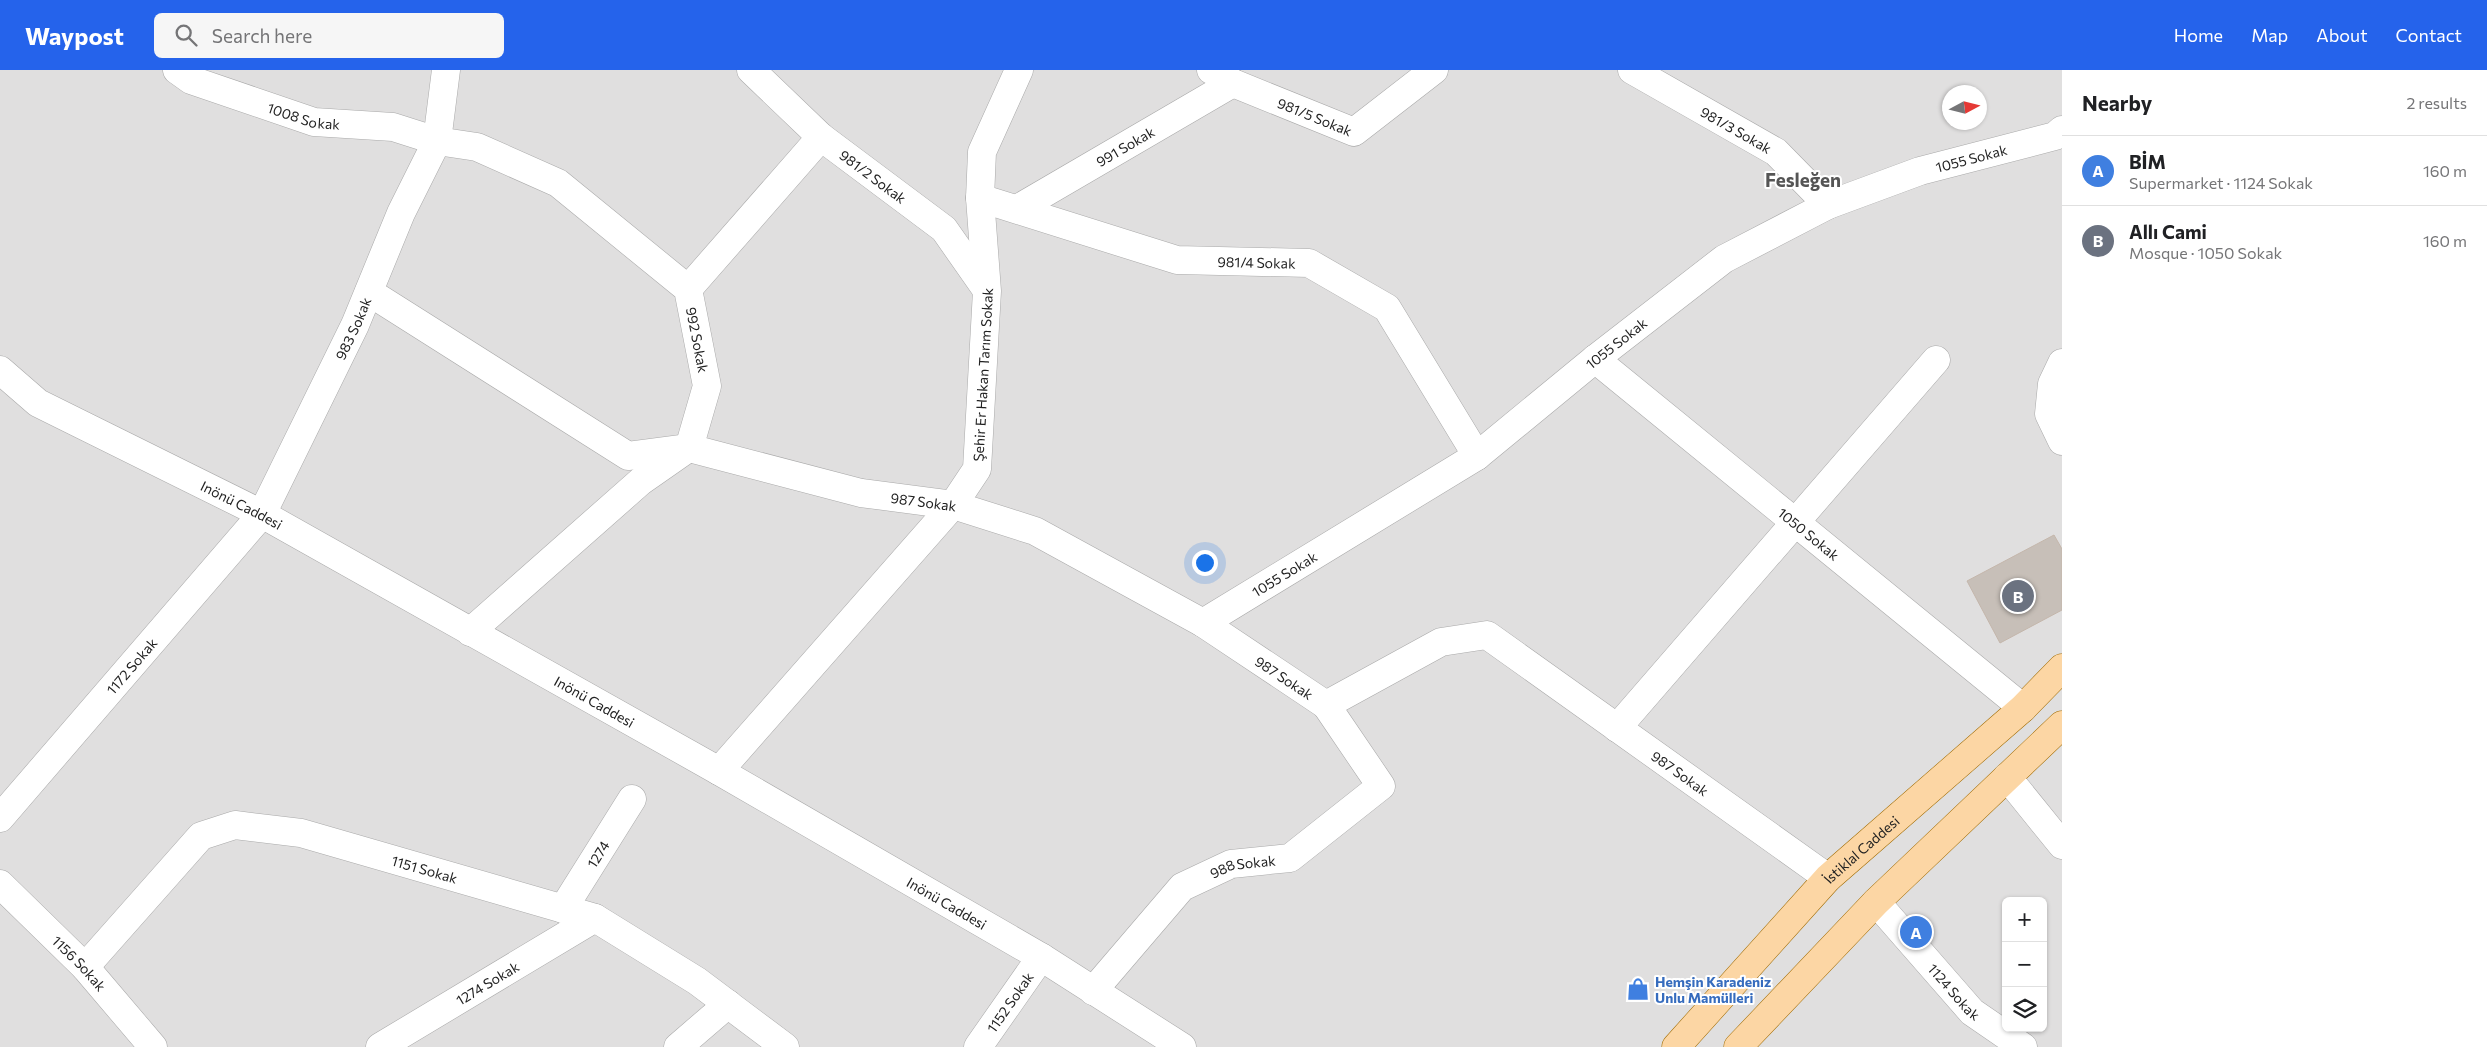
<!DOCTYPE html>
<html lang="en">
<head>
<meta charset="utf-8">
<style>
	:root { --surface:#fff; --page:#f6f6f6; --text:#202124; --muted:#757577; --line:#e0e0e0; --accent:#2563eb }
	body { margin:0; font-family:Commissioner,sans-serif; background:var(--page); color:var(--text) }
	.controls { position:absolute; right:15px; bottom:15px; display:grid; overflow:hidden; border-radius:8px; box-shadow:0 1px 4px #0004 }
	.controls button { width:45px; height:45px; display:grid; place-items:center; padding:0; border:0; border-bottom:1px solid var(--line); background:var(--surface); color:var(--text); font:25px sans-serif }
	.compass { position:absolute; left:1942px; top:15px; width:45px; height:45px; border-radius:50%; background:var(--surface); box-shadow:0 1px 4px #0004; rotate:83deg }
	.you { position:absolute; left:1204px; top:492px; width:18px; height:18px; margin:-12px; border:4px solid #fff; border-radius:50%; background:#1a73e8; box-shadow:0 0 0 8px #1a73e833 }
	.badge { display:grid; place-items:center; width:32px; height:32px; border-radius:50%; background:var(--accent); color:#fff; font-size:16px; font-weight:700 }
	.pin { position:absolute; translate:-50% -50%; border:2px solid #fff; box-shadow:0 1px 5px #0006 }
	.list { margin:0; padding:0; list-style:none }
	h2 { display:flex; justify-content:space-between; align-items:center; height:65px; margin:0; padding:0 20px; font-size:21px }
	h2 small { font-size:16px; font-weight:400; color:var(--muted) }
	.list li { display:grid; grid-template-columns:32px 1fr auto; gap:15px; align-items:center; box-sizing:border-box; height:70px; padding:0 20px; border-top:1px solid var(--line) }
	.list b { display:block; font-size:19px; white-space:nowrap }
	.list p { margin:0; font-size:16px; white-space:nowrap; color:var(--muted) }
	.list em { font-size:16px; font-style:normal; color:var(--muted) }
	.icon { flex:none; width:28px; height:28px; fill:none; stroke:currentColor; stroke-width:2; stroke-linecap:round; stroke-linejoin:round }
	.map { position:relative; flex:none; width:2062px; height:977px; overflow:hidden }
	header { display:flex; align-items:center; gap:30px; box-sizing:border-box; height:70px; padding:0 25px; background:var(--accent); color:#fff }
	header strong { font-size:24px }
	nav { display:flex; gap:28px; margin-inline-start:auto; font-size:18px }
	.search { width:350px; height:45px; background:var(--page); display:flex; align-items:center; gap:12px; box-sizing:border-box; padding:0 18px; border-radius:8px; color:var(--muted); font-size:19px }
	main { display:flex }
	aside { flex:1; background:var(--surface) }
	.map>svg:first-child { display:block }
	.residential { fill:#e0dfdf; fill-rule:evenodd }
	.building { fill:#c7bfb8; stroke:#c4b6ab }
	.lines { fill:none; stroke-linecap:round; stroke-linejoin:round }
	.minor-casing { stroke:#a9a9a9; stroke-width:29 }
	.major-casing { stroke:#a06b00; stroke-width:29 }
	.minor { stroke:#fff; stroke-width:28 }
	.major { stroke:#fcd6a4; stroke-width:28 }
	.labels { text-anchor:middle; dominant-baseline:central; stroke-width:4; stroke-linejoin:round; paint-order:stroke }
	.street-label { font-size:14px; fill:#222; stroke:#fff }
	.shop-label { font-size:14px; font-weight:bold; fill:#366cbe; stroke:#fff; text-anchor:start }
	.district-label { font-size:19px; font-weight:bold; fill:#555; stroke:#fff }
</style>
</head>
<body>
<header>
<strong>Waypost</strong>
<div class="search"><svg class="icon" aria-label="search" viewBox="0 0 24 24"><circle cx="10" cy="10" r="6"/><path d="M15 15l6 6"/></svg>Search here</div>
<nav><a>Home</a><a>Map</a><a>About</a><a>Contact</a></nav>
</header>
<main>
<div class="map">
<svg width="2062" height="977" viewBox="0 0 2062 977">
	<rect width="100%" height="100%" fill="#f2efe9"/>
	<path class="residential" d="M0,0H2062V977H0ZM1950,22H1980V52H1950ZM2006,831H2043V958H2006Z"/>
	<polygon class="building" points="2054,465 2062,479 2062,540 2000,573 1967,511"/>
	<g class="lines">
		<defs>
			<g id="minor">
				<path id="s1" d="M177,0L191,10L314,52L393,57L437,71L477,77L558,113L688,219L707,316L689,378"/>
				<path id="s2" d="M751,0L821,67L944,159L986,219"/>
				<path id="s3" d="M1211,0L1233,13L1354,62L1434,0"/>
				<path id="s4" d="M1632,0L1776,82L1828,135"/>
				<path id="s5" d="M980,128L1177,190L1309,193L1387,238L1477,386"/>
				<path id="s6" d="M1017,139L1233,13"/>
				<polyline points="688,219 821,67"/>
				<path id="s7" d="M369,222L628,386L689,378L861,423L953,435L1035,461L1203,553L1326,635L1441,572L1487,565L1828,808"/>
				<path id="s8" d="M1595,289L2023,638"/>
				<polyline points="2062,293 2052,314 2049,344 2062,371"/>
				<path id="s9" d="M0,300L38,333L262,444L719,701L1041,887L1182,977"/>
				<path id="s10" d="M1203,553L1477,386L1595,289L1724,189L1828,135L1920,101L2055,66L2062,60"/>
				<polyline points="470,562 641,411 684,381"/>
				<polyline points="1617,658 1936,290"/>
				<path id="s11" d="M719,701L953,435L977,399L987,221L980,128L982,82L1019,0"/>
				<polyline points="2007,707 2062,775"/>
				<path id="s12" d="M0,748L262,444L355,255L401,143L437,71L446,0"/>
				<path id="s13" d="M0,814L85,897L153,977"/>
				<path id="s14" d="M1876,832L1972,942L2023,977"/>
				<path id="s15" d="M563,839L632,729"/>
				<path id="s16" d="M85,897L201,766L235,755L301,763L595,848L697,911L785,977"/>
				<path id="s17" d="M1093,921L1182,817L1231,794L1290,788L1381,716L1326,635"/>
				<path id="s18" d="M380,977L595,848"/>
				<polyline points="678,977 728,934"/>
				<path id="s19" d="M978,977L1041,887"/>
			</g>
			<g id="major">
				<path id="s20" d="M1676,977L1828,808L2023,638L2062,598"/>
				<polyline points="1738,977 1876,832 2062,655"/>
			</g>
		</defs>
		<use href="#minor" class="minor-casing"/>
		<use href="#major" class="major-casing"/>
		<use href="#minor" class="minor"/>
		<use href="#major" class="major"/>
	</g>
	<defs>
		<symbol id="shop-bare" viewBox="-9 -9 18 18"><path d="M-5-2.5h2.3a2.7 3.5 0 0 1 5.4 0H5L5.5 6h-11ZM-1.5-2.5h3a1.5 2.3 0 0 0-3 0Z" fill="#3f7fe0" stroke="#fff" stroke-width="2.5" paint-order="stroke"/></symbol>
	</defs>
	<g fill-rule="evenodd">
		<use href="#shop-bare" x="1622" y="903" width="32" height="32"/>
	</g>
	<g class="labels">
		<g class="street-label">
			<text stroke="none"><textPath href="#s1" startOffset="136">1008 Sokak</textPath></text>
			<text stroke="none"><textPath href="#s3" startOffset="114">981/5 Sokak</textPath></text>
			<text stroke="none"><textPath href="#s4" startOffset="120">981/3 Sokak</textPath></text>
			<text stroke="none"><textPath href="#s6" startOffset="125">991 Sokak</textPath></text>
			<text stroke="none"><textPath href="#s10" startOffset="905">1055 Sokak</textPath></text>
			<text stroke="none"><textPath href="#s2" startOffset="162">981/2 Sokak</textPath></text>
			<text stroke="none"><textPath href="#s5" startOffset="286">981/4 Sokak</textPath></text>
			<text stroke="none"><textPath href="#s12" startOffset="608">983 Sokak</textPath></text>
			<text stroke="none"><textPath href="#s1" startOffset="621">992 Sokak</textPath></text>
			<text stroke="none"><textPath href="#s10" startOffset="500">1055 Sokak</textPath></text>
			<text stroke="none"><textPath href="#s11" startOffset="492">Şehir Er Hakan Tarım Sokak</textPath></text>
			<text stroke="none"><textPath href="#s7" startOffset="609">987 Sokak</textPath></text>
			<text stroke="none"><textPath href="#s9" startOffset="278">Inönü Caddesi</textPath></text>
			<text stroke="none"><textPath href="#s8" startOffset="276">1050 Sokak</textPath></text>
			<text stroke="none"><textPath href="#s10" startOffset="95">1055 Sokak</textPath></text>
			<text stroke="none"><textPath href="#s12" startOffset="201">1172 Sokak</textPath></text>
			<text stroke="none"><textPath href="#s7" startOffset="1014">987 Sokak</textPath></text>
			<text stroke="none"><textPath href="#s9" startOffset="682">Inönü Caddesi</textPath></text>
			<text stroke="none"><textPath href="#s7" startOffset="1479">987 Sokak</textPath></text>
			<text stroke="none"><textPath href="#s20" startOffset="271">İstiklal Caddesi</textPath></text>
			<text stroke="none"><textPath href="#s15" startOffset="65">1274</textPath></text>
			<text stroke="none"><textPath href="#s16" startOffset="406">1151 Sokak</textPath></text>
			<text stroke="none"><textPath href="#s17" startOffset="202">988 Sokak</textPath></text>
			<text stroke="none"><textPath href="#s9" startOffset="1088">Inönü Caddesi</textPath></text>
			<text stroke="none"><textPath href="#s13" startOffset="112">1156 Sokak</textPath></text>
			<text stroke="none"><textPath href="#s18" startOffset="125">1274 Sokak</textPath></text>
			<text stroke="none"><textPath href="#s14" startOffset="119">1124 Sokak</textPath></text>
			<text stroke="none"><textPath href="#s19" startOffset="55">1152 Sokak</textPath></text>
		</g>
		<g class="shop-label">
			<text x="1655" y="911">Hemşin Karadeniz<tspan x="1655" dy="16">Unlu Mamülleri</tspan></text>
		</g>
		<g class="district-label">
			<text x="1803" y="109">Fesleğen</text>
		</g>
	</g>
</svg>
<div class="controls">
<button>+</button>
<button>−</button>
<button><svg class="icon" aria-label="layers" viewBox="0 0 24 24"><path d="M12 4l9 5-9 5-9-5zM3 14l9 5 9-5"/></svg></button>
</div>
<svg class="compass" viewBox="-18 -18 36 36"><path d="M0-13l5 13h-10z" fill="#e53935"/><path d="M0 13l5-13h-10z" fill="#757577"/></svg>
<div class="you"></div>
<div class="pin badge" style="left:1916px;top:862px;background:#3f7fe0">A</div>
<div class="pin badge" style="left:2018px;top:526px;background:#6b7280">B</div>
</div>
<aside>
<h2>Nearby<small>2 results</small></h2>
<ul class="list">
<li><span class="badge" style="background:#3f7fe0">A</span><div><b>BİM</b><p>Supermarket · 1124 Sokak</p></div><em>160 m</em></li>
<li><span class="badge" style="background:#6b7280">B</span><div><b>Allı Cami</b><p>Mosque · 1050 Sokak</p></div><em>160 m</em></li>
</ul>
</aside>
</main>
</body>
</html>
